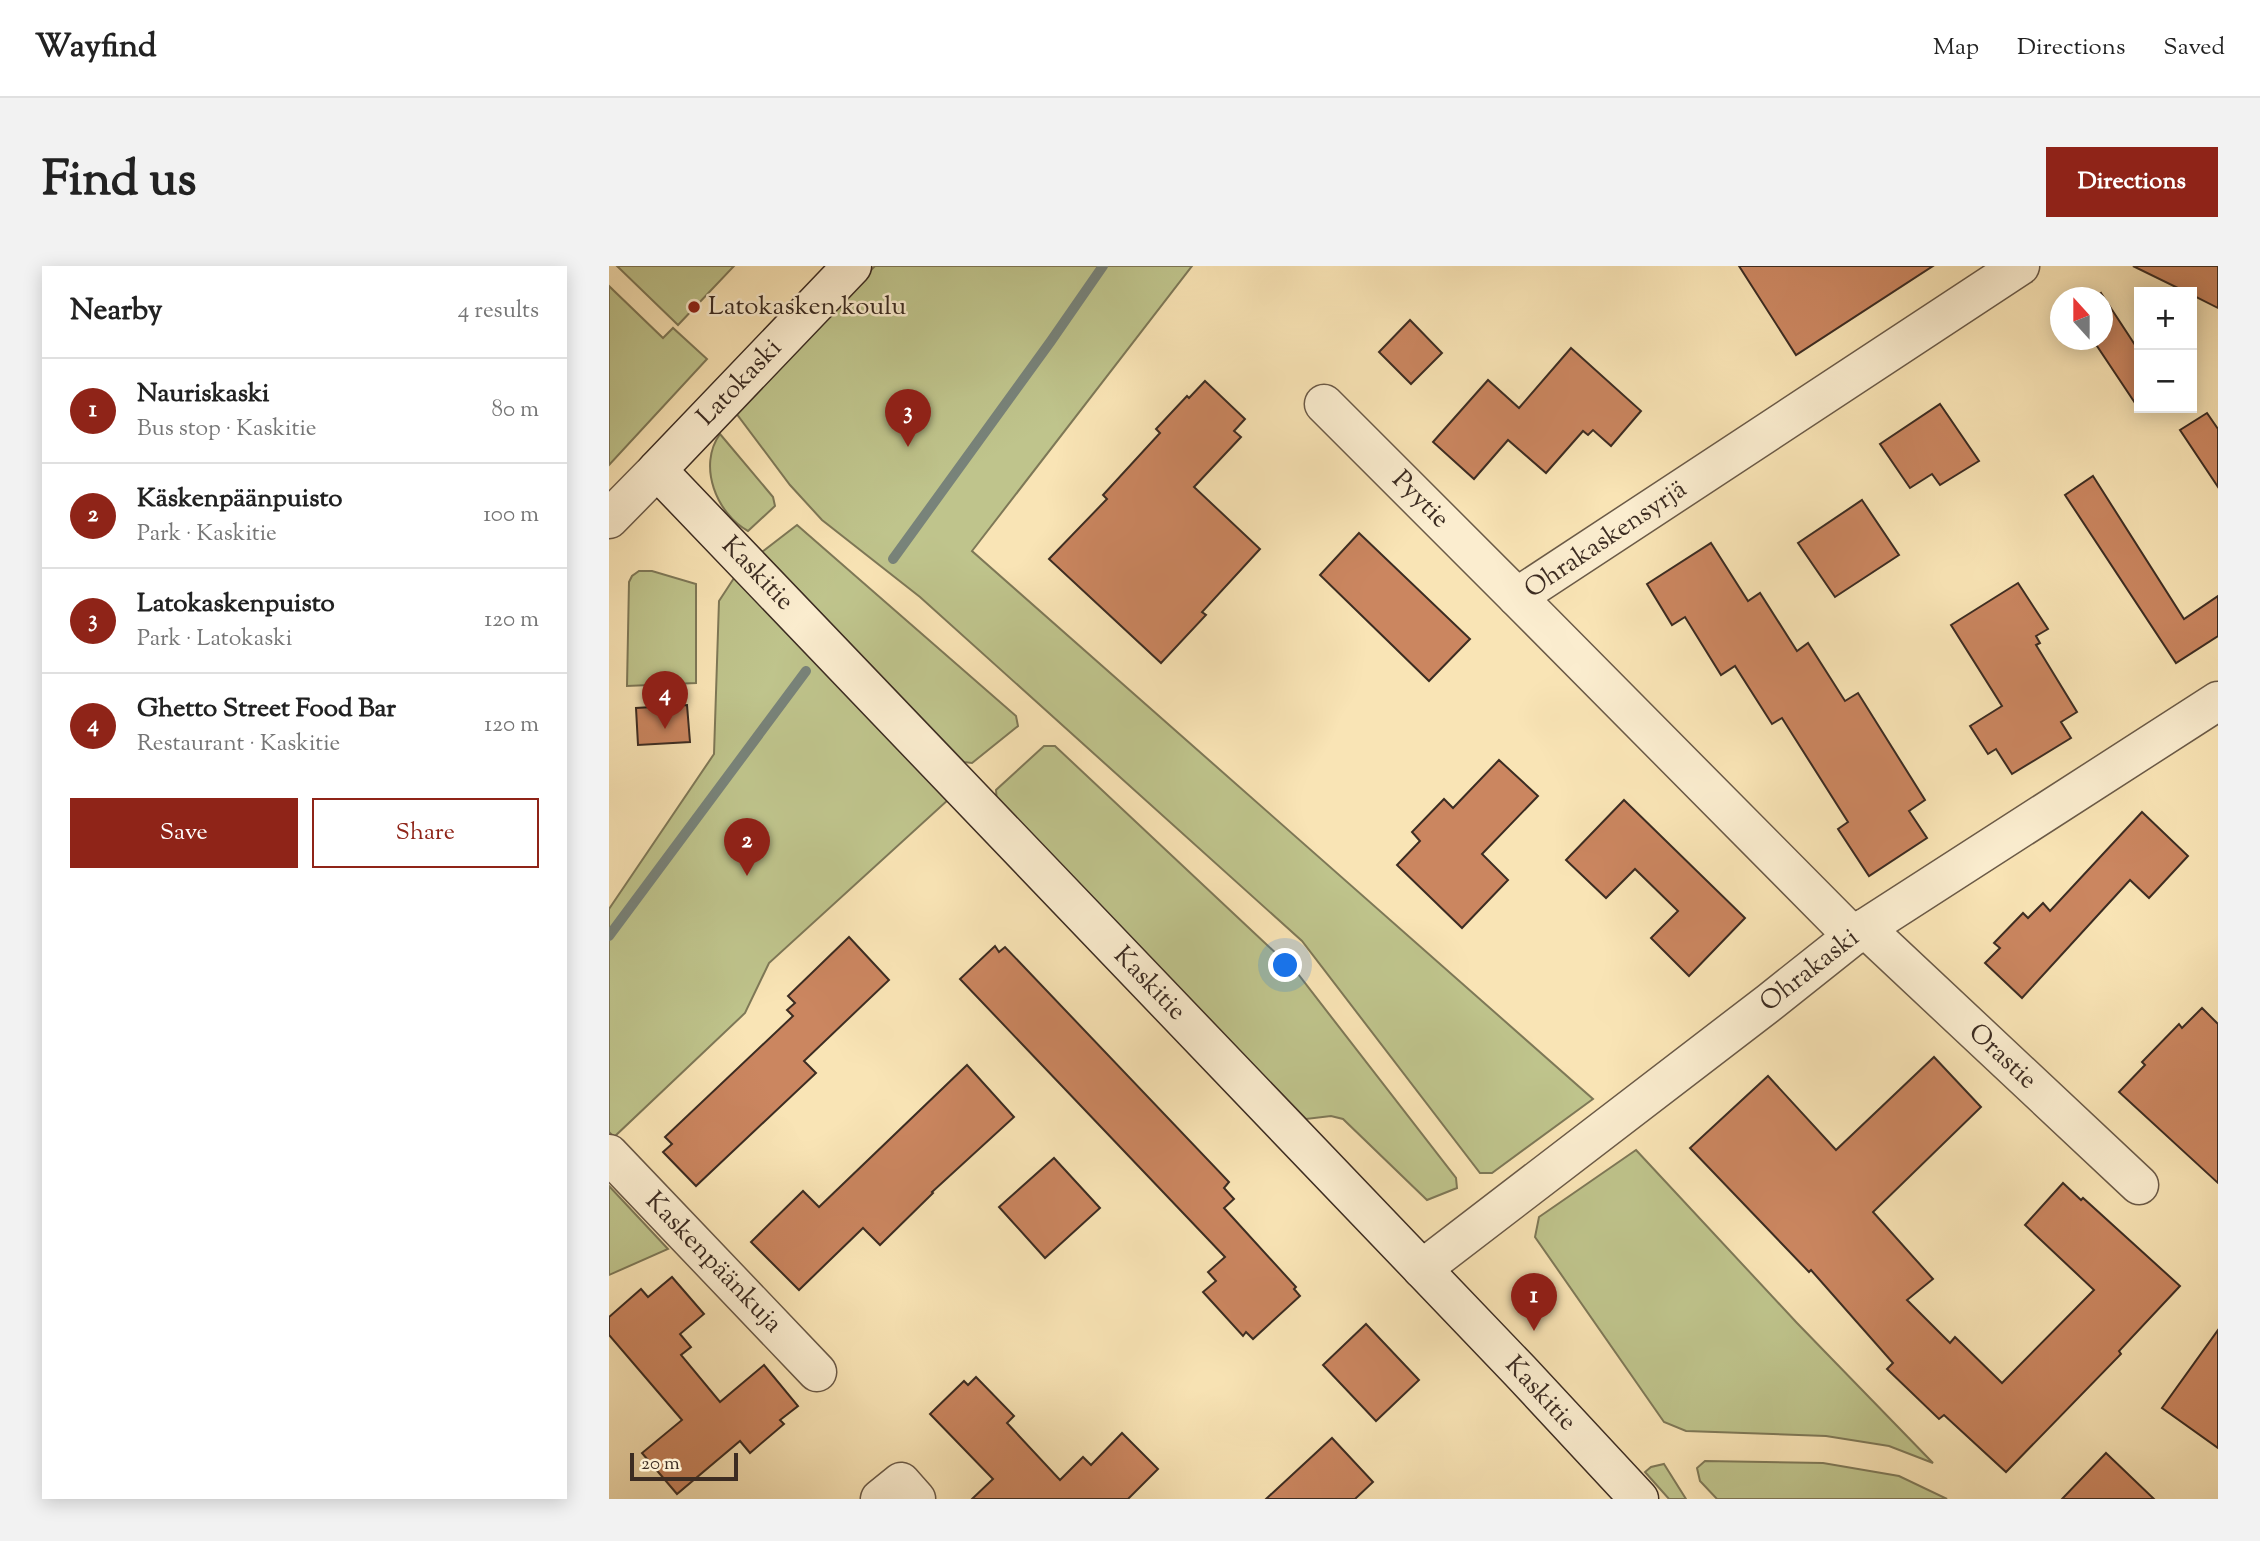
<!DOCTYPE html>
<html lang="en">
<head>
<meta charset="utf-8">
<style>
	:root { --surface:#fff; --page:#f2f2f2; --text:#222; --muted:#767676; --line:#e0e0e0; --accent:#8f2418 }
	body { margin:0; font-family:"Sorts Mill Goudy",serif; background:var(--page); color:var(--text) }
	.controls { position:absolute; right:21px; top:21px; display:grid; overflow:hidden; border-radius:0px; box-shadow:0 4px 18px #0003 }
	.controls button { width:63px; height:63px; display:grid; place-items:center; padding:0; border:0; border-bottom:2px solid var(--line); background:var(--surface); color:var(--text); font:35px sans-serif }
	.compass { position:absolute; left:1441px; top:21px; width:63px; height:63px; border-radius:50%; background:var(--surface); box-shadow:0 4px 18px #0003; rotate:339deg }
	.scale { position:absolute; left:21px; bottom:18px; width:108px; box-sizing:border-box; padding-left:7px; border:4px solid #3c2c22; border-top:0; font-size:19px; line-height:24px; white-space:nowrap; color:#3c2c22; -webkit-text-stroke:5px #fbedcf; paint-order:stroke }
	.you { position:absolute; left:677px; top:700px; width:24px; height:24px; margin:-18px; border:5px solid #fff; border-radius:50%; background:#1a73e8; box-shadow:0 0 0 10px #1a73e833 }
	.badge { display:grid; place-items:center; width:46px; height:46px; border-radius:50%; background:var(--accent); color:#fff; font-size:23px; font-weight:700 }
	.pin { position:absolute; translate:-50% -58px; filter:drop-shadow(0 2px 4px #0008) }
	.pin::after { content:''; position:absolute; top:37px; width:24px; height:21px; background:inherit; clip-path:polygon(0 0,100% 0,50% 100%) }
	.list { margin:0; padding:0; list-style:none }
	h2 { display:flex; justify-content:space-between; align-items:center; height:91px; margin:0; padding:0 28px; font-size:30px }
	h2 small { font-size:23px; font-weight:400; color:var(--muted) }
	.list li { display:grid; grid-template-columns:46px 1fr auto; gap:21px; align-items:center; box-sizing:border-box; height:105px; padding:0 28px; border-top:2px solid var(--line) }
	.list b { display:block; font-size:26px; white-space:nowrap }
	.list p { margin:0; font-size:23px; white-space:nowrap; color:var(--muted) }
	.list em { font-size:23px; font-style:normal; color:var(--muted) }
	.actions { display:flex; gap:14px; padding:21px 28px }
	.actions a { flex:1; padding:16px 0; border:2px solid var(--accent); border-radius:0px; text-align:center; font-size:24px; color:var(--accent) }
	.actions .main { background:var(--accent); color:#fff }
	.map { position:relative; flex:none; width:1609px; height:1233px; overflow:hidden; border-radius:0px }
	header { display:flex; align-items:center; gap:42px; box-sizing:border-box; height:98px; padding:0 35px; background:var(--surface); border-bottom:2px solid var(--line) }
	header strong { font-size:33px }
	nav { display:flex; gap:38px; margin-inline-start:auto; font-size:24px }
	.intro { display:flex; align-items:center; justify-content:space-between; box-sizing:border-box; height:168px; padding:0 42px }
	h1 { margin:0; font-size:49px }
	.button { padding:18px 32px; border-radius:0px; background:var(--accent); color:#fff; font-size:24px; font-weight:700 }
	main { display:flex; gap:42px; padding:0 42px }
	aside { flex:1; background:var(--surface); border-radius:0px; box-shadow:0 4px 18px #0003 }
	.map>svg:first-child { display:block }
	.green { fill:#bfc48c; stroke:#7e7857; stroke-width:2 }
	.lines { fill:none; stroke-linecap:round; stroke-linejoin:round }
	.stream { stroke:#78837a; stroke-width:10 }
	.building { fill:#cb8660; stroke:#3c2c22; stroke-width:2 }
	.street-casing { stroke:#6b5a47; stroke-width:41 }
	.secondary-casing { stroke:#3c2c22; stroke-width:41 }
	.street { stroke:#fbedcf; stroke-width:38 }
	.secondary { stroke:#fbedcf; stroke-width:38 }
	.poi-dot { fill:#8f2418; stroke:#fbedcf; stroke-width:2.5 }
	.labels { text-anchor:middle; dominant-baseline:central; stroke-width:5; stroke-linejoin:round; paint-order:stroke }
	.poi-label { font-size:26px; fill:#3c2c22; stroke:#fbedcf; text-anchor:start }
	.street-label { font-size:26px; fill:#3c2c22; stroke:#fbedcf }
</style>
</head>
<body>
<header>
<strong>Wayfind</strong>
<nav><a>Map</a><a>Directions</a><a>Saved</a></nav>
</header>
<div class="intro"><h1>Find us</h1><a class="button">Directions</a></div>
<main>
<aside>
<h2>Nearby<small>4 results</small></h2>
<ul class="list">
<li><span class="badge">1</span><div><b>Nauriskaski</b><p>Bus stop · Kaskitie</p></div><em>80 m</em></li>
<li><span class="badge">2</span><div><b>Käskenpäänpuisto</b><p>Park · Kaskitie</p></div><em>100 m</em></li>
<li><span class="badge">3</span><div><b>Latokaskenpuisto</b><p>Park · Latokaski</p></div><em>120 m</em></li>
<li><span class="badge">4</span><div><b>Ghetto Street Food Bar</b><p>Restaurant · Kaskitie</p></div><em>120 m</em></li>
</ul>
<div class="actions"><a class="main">Save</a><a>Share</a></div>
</aside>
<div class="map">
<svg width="1609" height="1233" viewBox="0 0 1609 1233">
	<rect width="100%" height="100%" fill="#f9e4b5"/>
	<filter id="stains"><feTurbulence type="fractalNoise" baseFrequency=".00286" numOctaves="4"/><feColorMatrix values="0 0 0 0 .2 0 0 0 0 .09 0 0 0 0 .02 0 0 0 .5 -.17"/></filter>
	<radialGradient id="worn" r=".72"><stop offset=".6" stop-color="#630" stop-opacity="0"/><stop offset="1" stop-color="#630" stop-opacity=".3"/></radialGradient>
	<g class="green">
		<polygon points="8,0 125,0 69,59"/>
		<polygon points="266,0 583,0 363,285 984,833 883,907 871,907 693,675 311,331 213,254 181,219 124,143"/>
		<polygon points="0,20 54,72 64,62 98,93 0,199"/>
		<path d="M111,168L164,231L166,240L139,265C108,248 88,200 111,168Z"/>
		<polygon points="188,259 407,450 409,460 363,497 355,496 153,286"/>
		<polygon points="30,305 43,305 87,318 87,417 18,420 20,316 23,310"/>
		<polygon points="127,309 340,533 160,697 136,747 5,871 0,866 0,643 105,488 110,335"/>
		<polygon points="435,480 446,480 689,708 847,912 848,922 818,934 734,853 722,850 697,853 388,537 387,524"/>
		<polygon points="1027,884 1188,1057 1324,1197 1280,1180 1217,1170 1077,1165 1055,1156 926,971 930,951"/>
		<polygon points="0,920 59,983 0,1009"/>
		<polygon points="1096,1195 1214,1197 1290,1210 1338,1233 1108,1233 1091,1215 1088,1202"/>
		<polygon points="1055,1198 1077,1233 1060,1233 1036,1206 1042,1201"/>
	</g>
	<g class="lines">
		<g class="stream">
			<polyline points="284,293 442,75 494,0"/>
			<polyline points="0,670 197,405"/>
		</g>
	</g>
	<g class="building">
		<polygon points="1130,0 1324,0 1187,89"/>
		<polygon points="1524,0 1609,0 1609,42 1583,29 1583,26 1577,26"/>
		<polygon points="1492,27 1530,85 1530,143 1484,74 1494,74 1494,32 1485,32"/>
		<polygon points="801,54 833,87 802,118 770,86"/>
		<polygon points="962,82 1032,145 1002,180 984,164 979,169 974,165 937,207 899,174 865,213 824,176 879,114 910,142"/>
		<polygon points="596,115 636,153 625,165 632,171 585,221 651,283 593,346 597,349 552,397 440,293 498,233 494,229 551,167 547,163 578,130 580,132"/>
		<polygon points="1331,138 1370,195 1331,219 1323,208 1301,222 1271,178"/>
		<polygon points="1598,147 1609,163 1609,221 1571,164"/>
		<polygon points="1484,210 1575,353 1609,330 1609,370 1567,397 1456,229"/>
		<polygon points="1253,234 1290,289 1226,331 1189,277"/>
		<polygon points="750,267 861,373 820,415 711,309"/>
		<polygon points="1102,277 1139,335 1151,327 1188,385 1199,377 1236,435 1249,427 1316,534 1300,545 1318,572 1260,610 1229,563 1239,556 1173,452 1163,458 1126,400 1112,409 1076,351 1063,359 1038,318"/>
		<polygon points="1409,317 1439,363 1427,370 1431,377 1427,379 1468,446 1452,456 1462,472 1403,508 1387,483 1379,488 1361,460 1393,440 1342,359"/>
		<polygon points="78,439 81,476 29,479 27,442"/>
		<polygon points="890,494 929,530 873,588 899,614 853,662 788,599 811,575 803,566 835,533 844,542"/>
		<polygon points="1015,534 1136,652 1080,710 1042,672 1069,645 1026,603 997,632 957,594"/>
		<polygon points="1533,546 1579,590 1540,632 1521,614 1413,732 1376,697 1391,682 1385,677 1414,647 1419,652 1434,637 1441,645"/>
		<polygon points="240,671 280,714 195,795 207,807 87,920 54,886 63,878 56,871 184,750 178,744 186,737 179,730"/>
		<polygon points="386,680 390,686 396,681 620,916 615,922 625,933 615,942 687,1021 685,1023 691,1030 644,1073 637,1066 634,1070 594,1026 607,1015 599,1006 616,991 351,713"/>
		<polygon points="1593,742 1609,758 1609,917 1510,826 1536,799 1533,796 1570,758 1573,762"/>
		<polygon points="1325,791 1372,841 1264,946 1324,1013 1298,1034 1341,1077 1346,1071 1393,1117 1485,1024 1416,959 1454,917 1472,934 1474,932 1571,1020 1510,1085 1512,1088 1397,1206 1335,1149 1330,1153 1278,1103 1284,1097 1202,1004 1200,1006 1081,882 1159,810 1227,884"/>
		<polygon points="358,799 405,851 323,926 324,927 271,979 254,962 190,1024 142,976 194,925 210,941"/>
		<polygon points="445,892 491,942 436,992 390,941"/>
		<polygon points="63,1011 95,1048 71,1068 82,1081 72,1089 111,1136 155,1099 189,1140 171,1154 175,1158 141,1187 131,1175 68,1228 33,1187 73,1154 0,1069 0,1051 32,1023 39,1031"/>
		<polygon points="757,1058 810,1114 767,1155 714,1099"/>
		<polygon points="1609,1064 1609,1182 1553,1142"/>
		<polygon points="367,1111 405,1150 398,1157 451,1214 474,1191 482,1199 513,1167 549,1203 519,1233 363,1233 384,1213 321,1148 355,1115 359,1119"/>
		<polygon points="723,1172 764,1216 746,1233 657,1233"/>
		<polygon points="1497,1187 1545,1233 1453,1233"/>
	</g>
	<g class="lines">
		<defs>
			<g id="street">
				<polyline points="715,138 908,331"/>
				<polyline points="0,253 48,204"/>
				<polyline points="1256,662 1530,919"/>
				<polyline points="1244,670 908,331 1411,0"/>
				<polyline points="0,888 208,1106"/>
				<polyline points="813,1003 1161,736 1244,670 1609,435"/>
				<polyline points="271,1233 292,1216 307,1233"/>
			</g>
			<polyline id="secondary" points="243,0 48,204 911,1105 1030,1233"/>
		</defs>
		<use href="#street" class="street-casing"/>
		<use href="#secondary" class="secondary-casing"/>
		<use href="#street" class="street"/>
		<use href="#secondary" class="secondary"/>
	</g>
	<circle class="poi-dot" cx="85" cy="41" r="7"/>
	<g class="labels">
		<g class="poi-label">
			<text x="99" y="41">Latokasken koulu</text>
		</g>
		<g class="street-label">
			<text transform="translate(131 117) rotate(-46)">Latokaski</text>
			<text transform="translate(811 234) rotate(45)">Pyytie</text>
			<text transform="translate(997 274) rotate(-34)">Ohrakaskensyrjä</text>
			<text transform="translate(148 308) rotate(46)">Kaskitie</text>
			<text transform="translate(1201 705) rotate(-38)">Ohrakaski</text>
			<text transform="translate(540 718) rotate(46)">Kaskitie</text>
			<text transform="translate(1393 791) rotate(43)">Orastie</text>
			<text transform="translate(104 997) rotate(46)">Kaskenpäänkuja</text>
			<text transform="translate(931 1128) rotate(47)">Kaskitie</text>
		</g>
	</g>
	<rect width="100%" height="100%" filter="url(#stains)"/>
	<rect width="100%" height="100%" fill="url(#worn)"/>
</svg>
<div class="controls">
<button>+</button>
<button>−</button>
</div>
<svg class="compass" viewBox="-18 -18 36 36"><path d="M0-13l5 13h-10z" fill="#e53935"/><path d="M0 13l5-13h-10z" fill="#767676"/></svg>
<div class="scale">20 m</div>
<div class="you"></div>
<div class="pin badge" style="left:925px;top:1065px">1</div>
<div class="pin badge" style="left:138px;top:610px">2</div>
<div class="pin badge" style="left:299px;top:181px">3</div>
<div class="pin badge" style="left:56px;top:463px">4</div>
</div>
</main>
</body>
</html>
